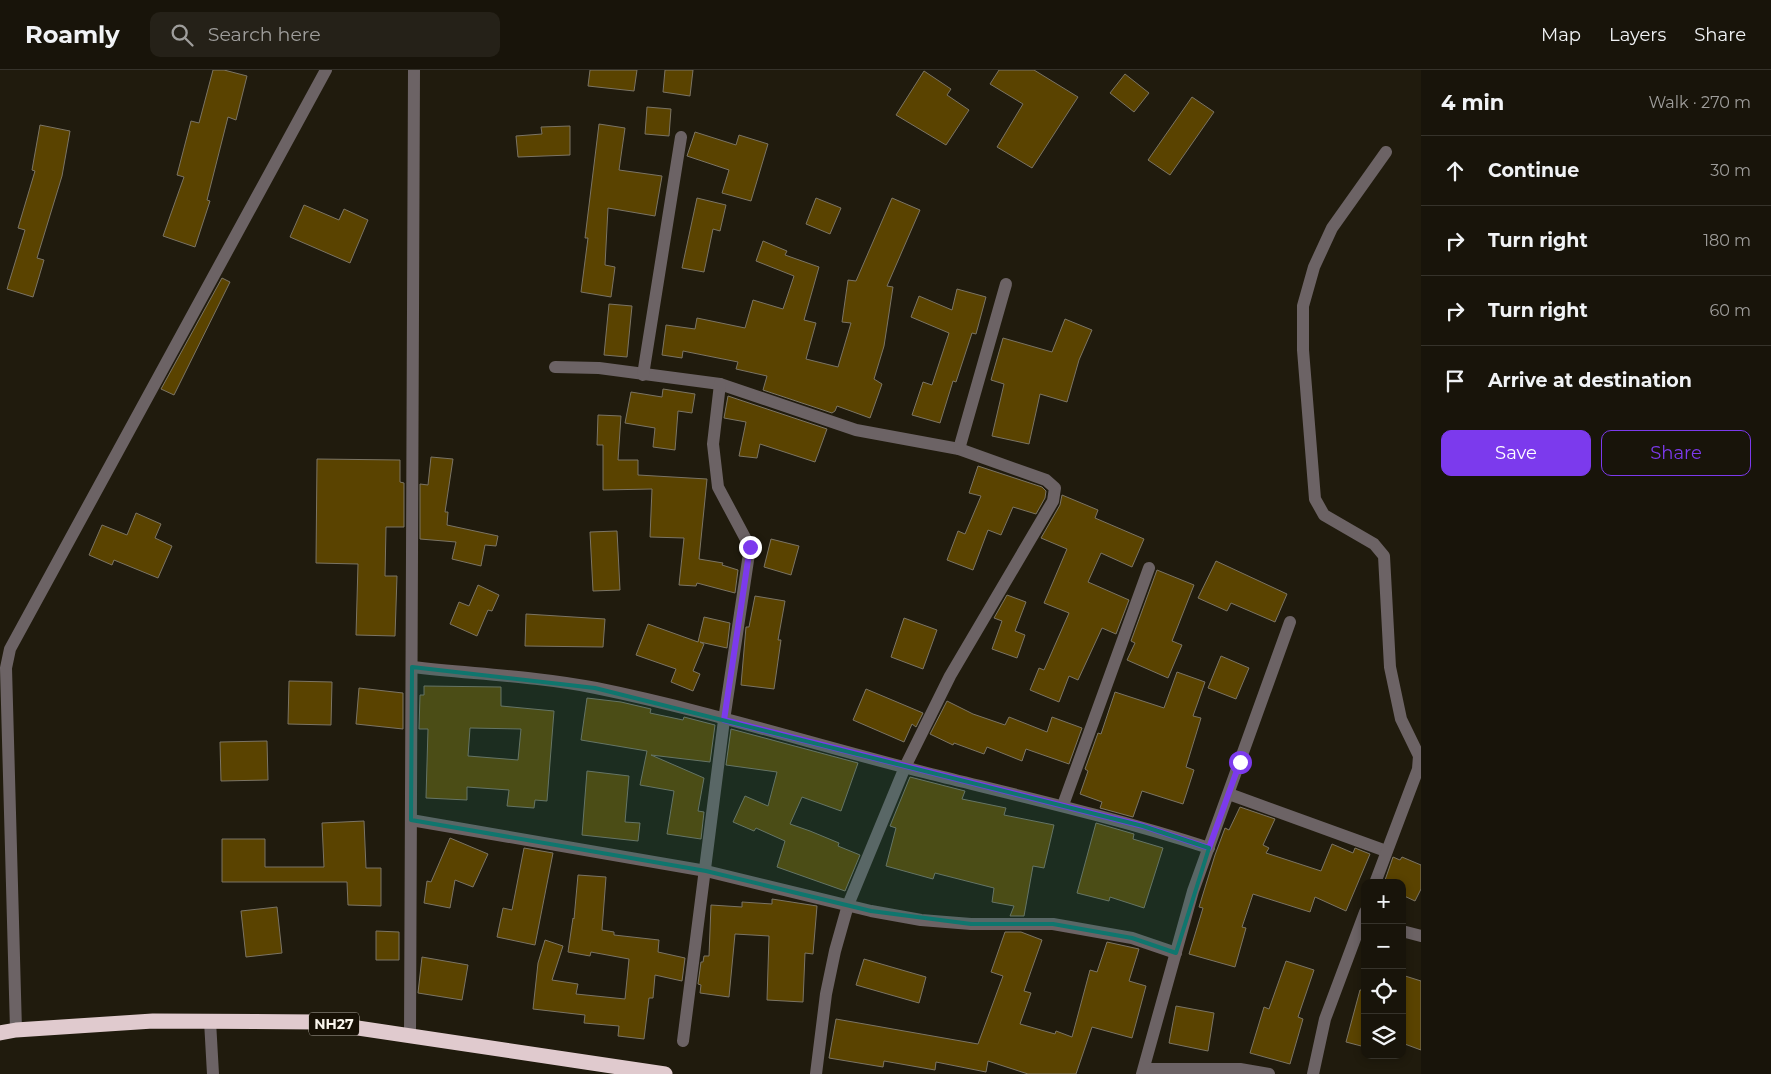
<!DOCTYPE html>
<html lang="en">
<head>
<meta charset="utf-8">
<style>
	:root { --surface:#18140a; --page:#252118; --text:#f1f3f6; --muted:#9f9e9c; --line:#36332b; --accent:#7c3aed }
	body { margin:0; font-family:Montserrat,sans-serif; background:var(--page); color:var(--text) }
	.controls { position:absolute; right:15px; bottom:15px; display:grid; overflow:hidden; border-radius:10px; box-shadow:0 2px 8px #0003 }
	.controls button { width:45px; height:45px; display:grid; place-items:center; padding:0; border:0; border-bottom:1px solid var(--line); background:var(--surface); color:var(--text); font:25px sans-serif }
	.stop { position:absolute; width:15px; height:15px; margin:-11px; border:4px solid #7c3aed; border-radius:50%; background:#fff }
	.stop.end { background:#7c3aed; border-color:#fff; box-shadow:0 1px 5px #0008 }
	.list { margin:0; padding:0; list-style:none }
	h2 { display:flex; justify-content:space-between; align-items:center; height:65px; margin:0; padding:0 20px; font-size:21px }
	h2 small { font-size:16px; font-weight:400; color:var(--muted) }
	.list li { display:grid; grid-template-columns:32px 1fr auto; gap:15px; align-items:center; box-sizing:border-box; height:70px; padding:0 20px; border-top:1px solid var(--line) }
	.list b { display:block; font-size:19px; white-space:nowrap }
	.list em { font-size:16px; font-style:normal; color:var(--muted) }
	.actions { display:flex; gap:10px; padding:15px 20px }
	.actions a { flex:1; padding:11px 0; border:1px solid var(--accent); border-radius:10px; text-align:center; font-size:18px; color:var(--accent) }
	.actions .main { background:var(--accent); color:#fff }
	.icon { flex:none; width:28px; height:28px; fill:none; stroke:currentColor; stroke-width:2; stroke-linecap:round; stroke-linejoin:round }
	.map { position:relative; flex:none; width:1421px; height:1004px; overflow:hidden }
	header { display:flex; align-items:center; gap:30px; box-sizing:border-box; height:70px; padding:0 25px; background:var(--surface); border-bottom:1px solid var(--line) }
	header strong { font-size:24px }
	nav { display:flex; gap:28px; margin-inline-start:auto; font-size:18px }
	.search { width:350px; height:45px; background:var(--page); display:flex; align-items:center; gap:12px; box-sizing:border-box; padding:0 18px; border-radius:10px; color:var(--muted); font-size:19px }
	main { display:flex }
	aside { flex:1; background:var(--surface) }
	.map>svg:first-child { display:block }
	.building { fill:#5a4300; stroke:#7b7464; fill-rule:evenodd }
	.lines { fill:none; stroke-linecap:round; stroke-linejoin:round }
	.minor { stroke:#6c6365; stroke-width:12 }
	.highway { stroke:#e0cace; stroke-width:15 }
	.route { stroke:#7c3aed; stroke-width:6 }
	.marked { fill:#0f766e; fill-opacity:0.2; stroke:#0f766e; stroke-width:4; stroke-linejoin:round }
	.labels { text-anchor:middle; dominant-baseline:central; stroke-width:5; stroke-linejoin:round; paint-order:stroke }
	.shield { fill:#171105; stroke:#b4b0a6; stroke-width:1 }
	.shield-label { font-size:14px; font-weight:bold; fill:#f8f4eb }
</style>
</head>
<body>
<header>
<strong>Roamly</strong>
<div class="search"><svg class="icon" aria-label="search" viewBox="0 0 24 24"><circle cx="10" cy="10" r="6"/><path d="M15 15l6 6"/></svg>Search here</div>
<nav><a>Map</a><a>Layers</a><a>Share</a></nav>
</header>
<main>
<div class="map">
<svg width="1421" height="1004" viewBox="0 0 1421 1004">
	<rect width="100%" height="100%" fill="#201b0d"/>
	<g class="building">
		<polygon points="213,0 224,0 247,6 236,50 228,47 207,130 210,131 195,177 163,166 184,107 177,105 191,51 199,53"/>
		<polygon points="590,0 637,0 634,21 588,16"/>
		<polygon points="665,0 693,0 690,26 663,22"/>
		<polygon points="999,0 1034,0 1078,27 1032,98 997,77 1023,34 990,14"/>
		<polygon points="924,1 951,19 947,25 969,40 946,75 896,45"/>
		<polygon points="1125,4 1149,23 1134,42 1110,23"/>
		<polygon points="1192,27 1214,42 1170,105 1148,90"/>
		<polygon points="647,37 671,39 669,66 645,64"/>
		<polygon points="599,54 625,58 619,100 662,106 655,146 608,138 605,195 615,197 611,227 581,222 588,168 585,168"/>
		<polygon points="40,55 70,61 62,106 37,188 44,190 33,227 7,219 25,160 18,158 35,101 32,100"/>
		<polygon points="570,56 570,85 518,87 516,66 542,64 541,57"/>
		<polygon points="695,62 736,75 739,65 768,74 751,131 722,123 729,100 687,86"/>
		<polygon points="697,128 726,135 720,161 713,159 704,202 682,198"/>
		<polygon points="816,128 841,138 830,164 806,154"/>
		<polygon points="892,128 920,140 887,216 893,217 884,276 874,309 882,314 870,348 837,336 835,341 832,343 763,320 767,306 736,299 738,292 683,281 682,288 662,285 666,255 695,259 697,248 745,258 753,230 783,239 794,206 756,191 763,171 787,181 785,185 819,197 804,250 816,253 806,289 838,297 851,253 842,252 848,210 856,211"/>
		<polygon points="304,135 339,150 344,139 368,150 350,193 290,167"/>
		<polygon points="222,208 230,212 174,325 161,319"/>
		<polygon points="957,219 986,227 976,264 972,263 956,312 953,311 940,353 912,345 923,312 932,315 949,263 911,247 919,226 952,240"/>
		<polygon points="609,234 632,236 627,287 604,285"/>
		<polygon points="1065,249 1092,260 1079,290 1067,332 1040,324 1029,374 992,366 1004,314 991,310 1003,268 1052,282"/>
		<polygon points="663,319 695,324 692,343 678,341 675,380 653,377 655,358 625,353 631,322 662,327"/>
		<polygon points="728,326 827,359 815,392 760,374 757,388 739,386 746,352 724,348"/>
		<polygon points="598,345 621,346 618,390 638,390 638,405 707,409 699,489 723,493 722,495 738,500 735,523 697,513 696,516 679,515 684,468 650,467 652,419 603,420 603,375 597,375"/>
		<polygon points="431,387 453,389 445,442 448,442 447,455 498,466 496,476 485,475 481,496 452,489 456,472 420,469 420,414 428,415"/>
		<polygon points="317,389 400,390 400,412 404,413 404,457 386,457 385,506 397,506 395,566 356,565 358,494 316,493"/>
		<polygon points="978,396 1042,417 1046,421 1045,428 1036,444 1013,437 1001,465 988,460 973,500 947,490 958,461 965,464 981,426 969,423"/>
		<polygon points="1062,425 1098,440 1095,448 1144,469 1132,497 1101,483 1088,512 1129,530 1116,564 1102,558 1078,610 1069,606 1059,632 1030,620 1039,598 1044,600 1069,543 1044,533 1067,479 1041,468 1060,435"/>
		<polygon points="136,443 161,454 155,468 172,476 158,508 114,490 112,495 89,485 102,455 127,465"/>
		<polygon points="617,461 620,520 593,521 590,462"/>
		<polygon points="771,469 799,476 791,505 764,497"/>
		<polygon points="1216,491 1287,524 1275,552 1231,533 1227,541 1198,528"/>
		<polygon points="1157,500 1194,515 1172,571 1182,575 1168,608 1127,590 1135,573 1131,571"/>
		<polygon points="478,515 499,525 492,541 488,540 477,566 450,554 459,532 469,536"/>
		<polygon points="1007,525 1026,532 1015,561 1025,565 1017,588 992,579 1002,551 994,548"/>
		<polygon points="755,526 785,531 778,570 781,570 774,619 741,615 746,557 749,557"/>
		<polygon points="526,544 605,549 603,577 525,576"/>
		<polygon points="704,547 730,553 727,578 700,572 704,574 693,601 700,604 693,621 671,612 676,599 636,585 648,554 698,572"/>
		<polygon points="904,548 937,560 923,599 891,587"/>
		<polygon points="1221,586 1249,598 1236,629 1208,618"/>
		<polygon points="1177,602 1205,612 1193,646 1201,648 1186,697 1194,700 1183,734 1142,721 1133,747 1100,738 1102,732 1080,724 1088,701 1085,699 1098,663 1101,664 1115,622 1164,638"/>
		<polygon points="289,611 332,612 331,655 288,654"/>
		<path d="M424,616L501,617V636L554,641L547,731L535,730L534,738L507,736L509,720L467,717V730L426,728L428,659H419L420,625H424ZM470,658L521,659L518,690L468,686Z"/>
		<polygon points="359,618 403,623 403,659 356,654"/>
		<polygon points="866,619 923,643 916,657 912,654 904,672 853,650"/>
		<polygon points="587,628 621,632 651,639 650,643 683,650 684,647 715,655 710,692 651,685 704,708 698,741 704,742 701,769 667,764 674,721 640,715 647,681 581,670"/>
		<polygon points="947,631 973,644 1005,655 1009,647 1047,662 1052,647 1082,658 1069,694 1026,679 1022,691 987,677 984,684 954,673 953,675 930,664"/>
		<polygon points="731,659 858,693 841,741 802,727 790,754 810,761 839,773 838,776 860,785 845,821 777,797 785,771 756,758 754,761 733,752 745,726 768,736 777,702 726,695"/>
		<polygon points="267,671 268,710 221,711 220,672"/>
		<polygon points="587,701 629,706 625,752 640,753 638,771 582,765"/>
		<polygon points="910,707 965,721 962,729 1006,738 1004,745 1054,755 1044,798 1033,796 1024,846 1010,846 1014,836 992,832 994,818 935,803 933,809 886,796 896,758 890,756"/>
		<polygon points="1240,737 1275,749 1263,775 1269,778 1266,783 1321,801 1332,774 1353,783 1355,778 1370,784 1346,841 1315,827 1310,842 1253,824 1242,857 1246,858 1235,897 1189,884 1203,838 1199,837 1215,785 1225,758 1229,760"/>
		<polygon points="364,751 366,798 381,798 381,836 348,835 347,812 222,812 222,769 265,769 265,797 324,797 322,753"/>
		<polygon points="1096,753 1134,764 1133,769 1163,778 1144,838 1110,827 1109,831 1077,823"/>
		<polygon points="450,768 488,784 473,817 455,810 450,838 424,833 427,811 431,812"/>
		<polygon points="524,778 553,783 535,875 497,867 503,838 512,840"/>
		<polygon points="1393,787 1400,790 1402,787 1421,795 1421,819 1415,831 1402,825 1402,813 1384,813"/>
		<polygon points="578,805 606,807 602,860 614,862 614,865 659,870 658,882 685,888 682,911 655,905 653,928 649,928 644,969 618,966 619,956 584,953 585,945 533,939 538,893 545,870 563,876 552,910 578,914 576,924 625,929 629,889 591,882 590,886 568,882 573,848 574,849"/>
		<polygon points="772,829 817,836 813,884 805,883 803,932 767,930 769,866 735,864 729,927 700,923 701,915 698,914 701,892 703,892 704,886 709,886 711,835 742,837 742,832 772,834"/>
		<polygon points="277,837 282,883 246,887 241,841"/>
		<polygon points="376,861 399,862 399,890 376,890"/>
		<polygon points="1005,862 1021,862 1042,870 1024,921 1031,923 1020,954 1055,964 1056,961 1072,967 1090,900 1097,902 1107,872 1139,879 1129,911 1146,916 1132,968 1092,957 1076,1004 1028,1004 988,991 986,1002 936,992 935,1000 884,991 883,997 829,988 836,949 978,974 1003,906 991,902"/>
		<polygon points="422,887 468,895 462,930 418,923"/>
		<polygon points="864,889 926,907 919,933 856,915"/>
		<polygon points="1286,891 1314,900 1298,947 1303,949 1290,994 1250,983 1264,937 1269,939"/>
		<polygon points="1402,905 1421,911 1421,980 1402,973"/>
		<polygon points="1360,920 1365,920 1365,977 1346,972"/>
		<polygon points="1176,936 1214,943 1208,981 1169,973"/>
	</g>
	<g class="lines">
		<g class="minor">
			<polyline points="555,297 599,298 720,314 856,360 959,379 1046,410 1055,418 1053,431 950,606 905,697 848,835 835,881 826,924 816,1004"/>
			<polyline points="643,305 681,67"/>
			<polyline points="959,379 1006,214"/>
			<path d="M412,597C472,604 536,606 596,618C709,641 819,676 931,704C1024,727 1117,748 1209,778"/>
			<polyline points="1229,724 1386,781"/>
			<polyline points="1063,735 1149,498"/>
			<polyline points="411,750 706,801 871,841 921,850 971,854 1053,854 1132,868 1176,883"/>
			<polyline points="1375,813 1418,699 1419,686 1401,649 1390,597 1384,486 1374,474 1324,445 1315,429 1303,280 1303,236 1314,197 1332,158 1386,82"/>
			<polyline points="1402,861 1421,866"/>
			<polyline points="210,951 213,1004"/>
			<polyline points="16,960 6,598 10,579 326,0"/>
			<polyline points="410,966 414,0"/>
			<polyline points="683,971 724,650 750,477 718,417 713,374 720,314"/>
			<polyline points="1144,999 1240,999 1269,1004"/>
			<polyline points="1142,1004 1193,821 1290,552"/>
			<polyline points="1313,1004 1325,949 1365,842"/>
		</g>
		<polyline class="highway" points="0,963 16,960 153,951 318,952 665,1004"/>
	</g>
	<g class="lines">
		<polyline class="route" points="750,477 724,650 1143,756 1209,778 1240,692"/>
	</g>
	<path class="marked" d="M412,597L595,618L1143,756L1209,778L1176,883L1132,868L1053,854H971L871,841L706,801L411,750Z"/>
	<g class="labels">
		<rect class="shield" x="309" y="942.5" width="50" height="23" rx="4"/>
		<g class="shield-label">
			<text x="334" y="954">NH27</text>
		</g>
	</g>
</svg>
<div class="controls">
<button>+</button>
<button>−</button>
<button><svg class="icon" aria-label="locate" viewBox="0 0 24 24"><circle cx="12" cy="12" r="6"/><path d="M12 2v4M12 18v4M2 12h4M18 12h4"/></svg></button>
<button><svg class="icon" aria-label="layers" viewBox="0 0 24 24"><path d="M12 4l9 5-9 5-9-5zM3 14l9 5 9-5"/></svg></button>
</div>
<div class="stop" style="left:1240px;top:692px"></div>
<div class="stop end" style="left:750px;top:477px"></div>
</div>
<aside>
<h2>4 min<small>Walk · 270 m</small></h2>
<ul class="list">
<li><svg class="icon" aria-label="ahead" viewBox="0 0 24 24"><path d="M12 20V5M6 11l6-6 6 6"/></svg><div><b>Continue</b></div><em>30 m</em></li>
<li><svg class="icon" aria-label="right" viewBox="0 0 24 24"><path d="M7 20v-9h11M14 6l5 5-5 5"/></svg><div><b>Turn right</b></div><em>180 m</em></li>
<li><svg class="icon" aria-label="right" viewBox="0 0 24 24"><path d="M7 20v-9h11M14 6l5 5-5 5"/></svg><div><b>Turn right</b></div><em>60 m</em></li>
<li><svg class="icon" aria-label="arrive" viewBox="0 0 24 24"><path d="M6 21V4h12l-3 4 3 4H6"/></svg><div><b>Arrive at destination</b></div></li>
</ul>
<div class="actions"><a class="main">Save</a><a>Share</a></div>
</aside>
</main>
</body>
</html>
